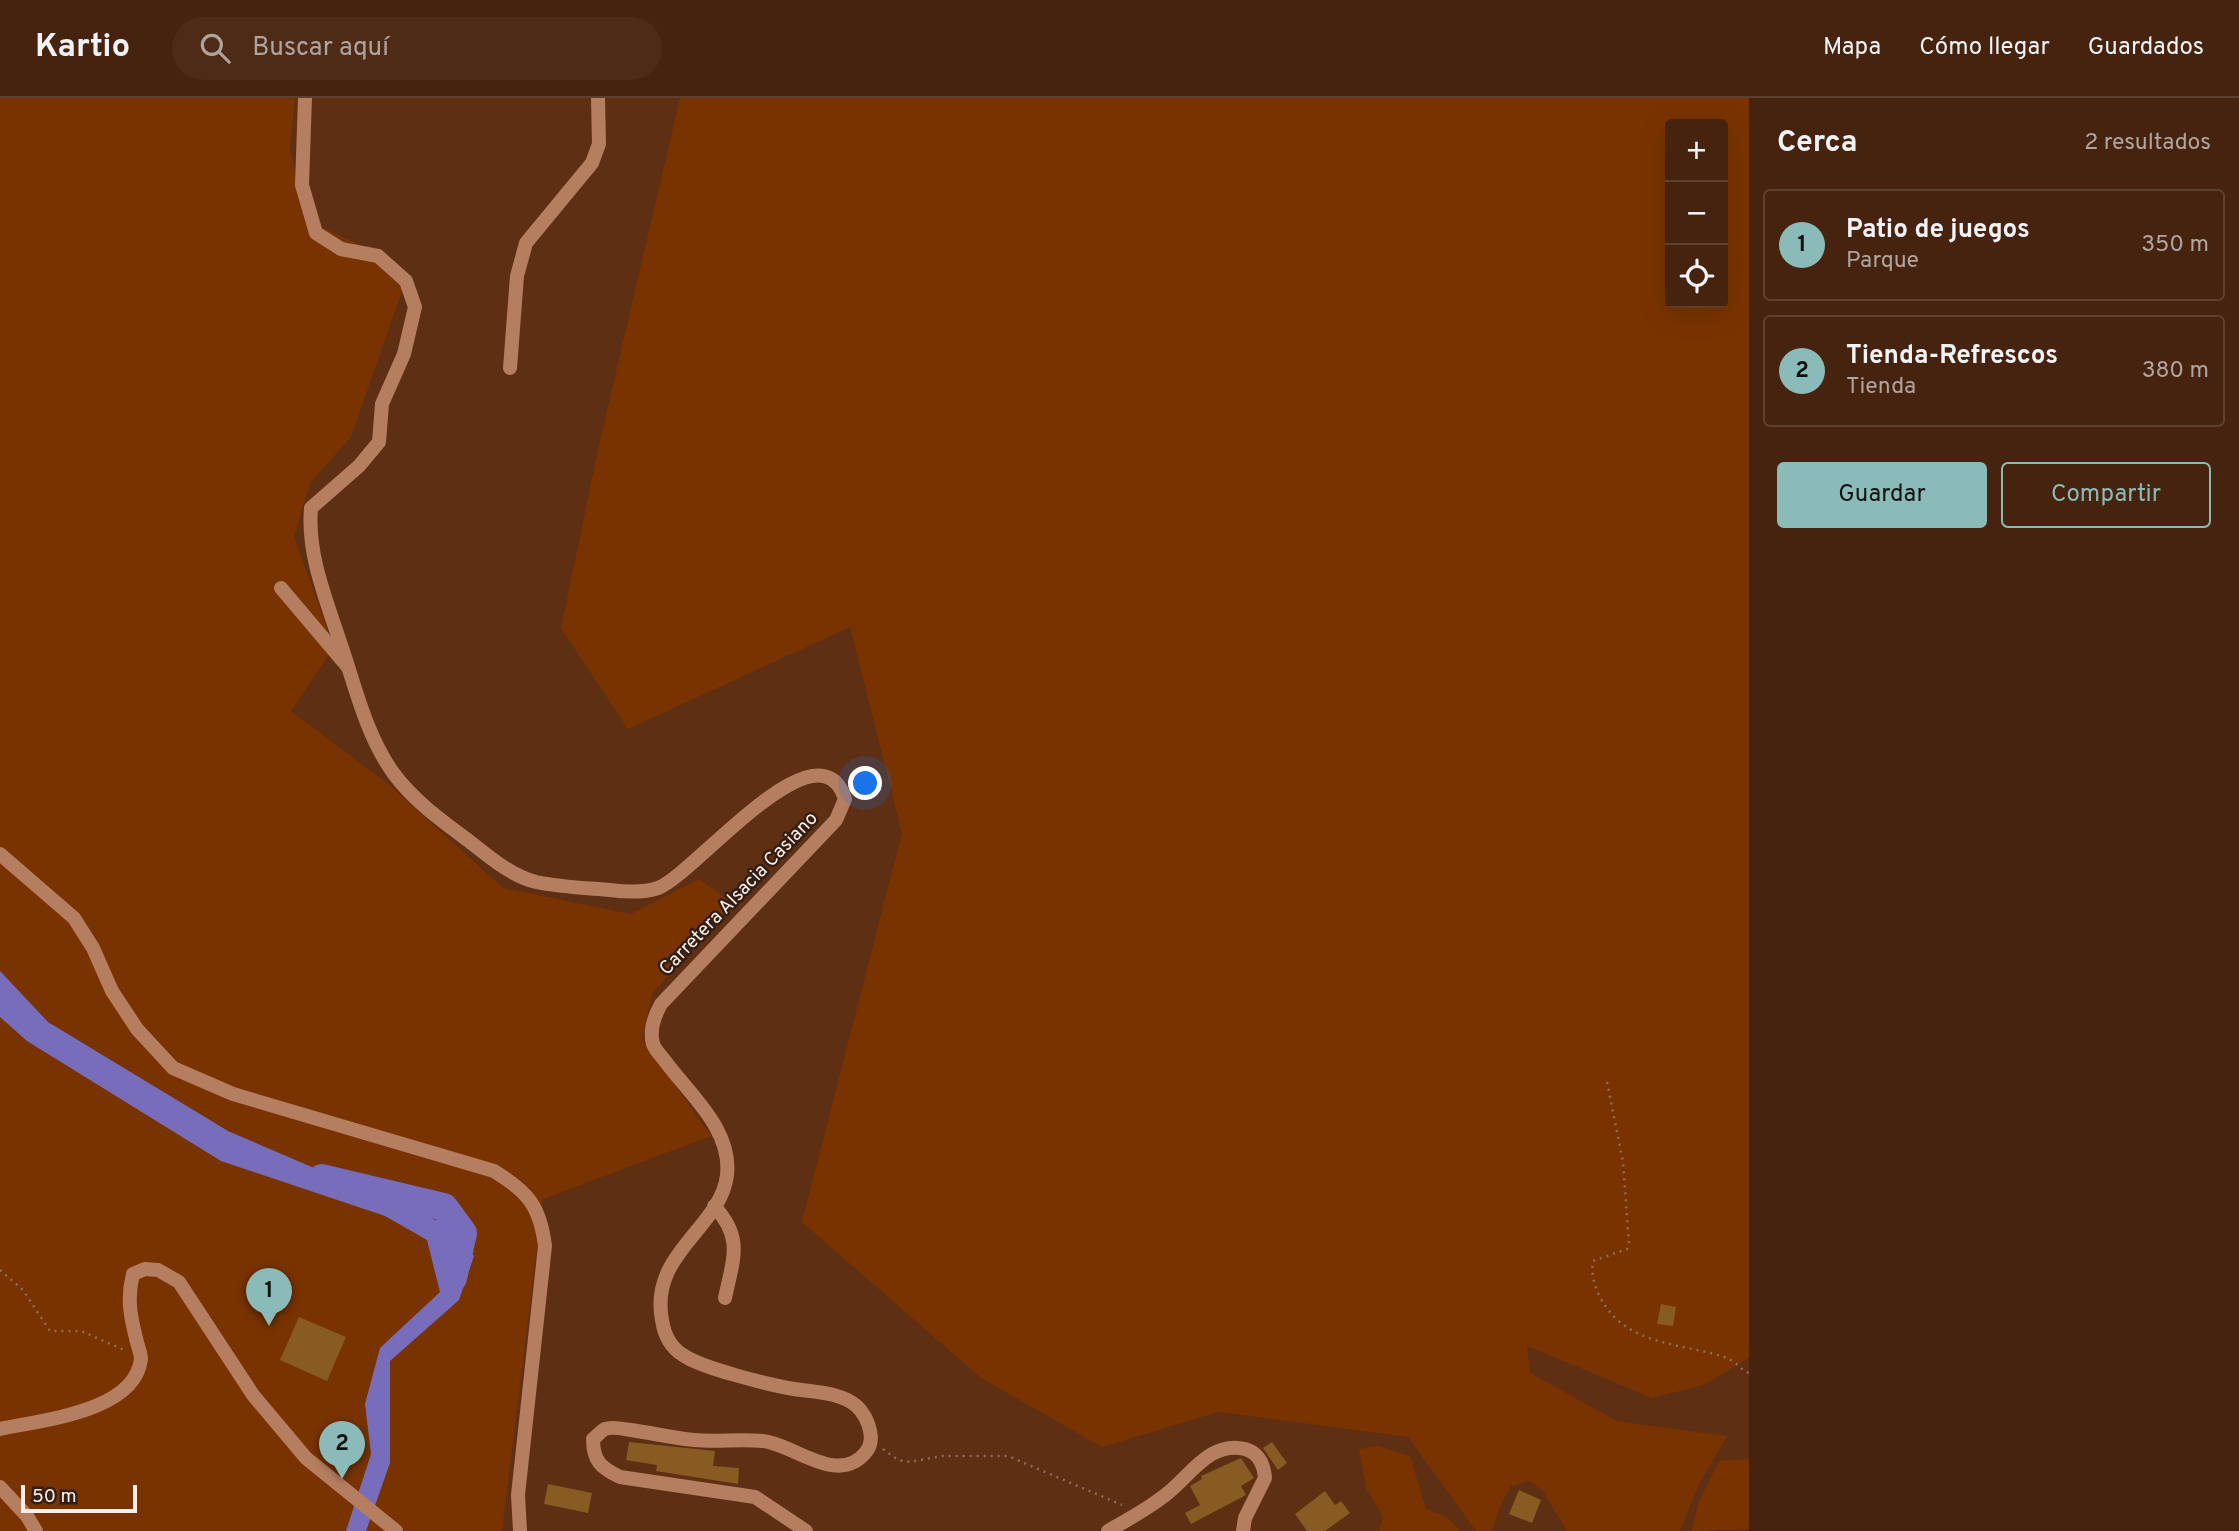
<!DOCTYPE html>
<html lang="es">
<head>
<meta charset="utf-8">
<style>
	:root { --surface:#46230e; --page:#4d2b17; --text:#f1f3f6; --muted:#b0a49e; --line:#5e402e; --accent:#8bbbb9 }
	body { margin:0; font-family:Overpass,sans-serif; background:var(--page); color:var(--text) }
	.controls { position:absolute; right:21px; top:21px; display:grid; overflow:hidden; border-radius:7px; box-shadow:0 7px 28px #0002 }
	.controls button { width:63px; height:63px; display:grid; place-items:center; padding:0; border:0; border-bottom:2px solid var(--line); background:var(--surface); color:var(--text); font:35px sans-serif }
	.scale { position:absolute; left:21px; bottom:18px; width:116px; box-sizing:border-box; padding-left:7px; border:4px solid #fcefe9; border-top:0; font-size:19px; line-height:24px; white-space:nowrap; color:#fcefe9; -webkit-text-stroke:5px #341e13; paint-order:stroke }
	.you { position:absolute; left:866px; top:686px; width:24px; height:24px; margin:-18px; border:5px solid #fff; border-radius:50%; background:#1a73e8; box-shadow:0 0 0 10px #1a73e833 }
	.badge { display:grid; place-items:center; width:46px; height:46px; border-radius:50%; background:var(--accent); color:#111; font-size:23px; font-weight:700 }
	.pin { position:absolute; translate:-50% -58px; filter:drop-shadow(0 2px 4px #0008) }
	.pin::after { content:''; position:absolute; top:37px; width:24px; height:21px; background:inherit; clip-path:polygon(0 0,100% 0,50% 100%) }
	.list { margin:0; padding:0; list-style:none }
	h2 { display:flex; justify-content:space-between; align-items:center; height:91px; margin:0; padding:0 28px; font-size:30px }
	h2 small { font-size:23px; font-weight:400; color:var(--muted) }
	.list li { display:grid; grid-template-columns:46px 1fr auto; gap:21px; align-items:center; box-sizing:border-box; height:112px; margin:0 14px 14px; padding:0 14px; border:2px solid var(--line); border-radius:7px }
	.list b { display:block; font-size:26px; white-space:nowrap }
	.list p { margin:0; font-size:23px; white-space:nowrap; color:var(--muted) }
	.list em { font-size:23px; font-style:normal; color:var(--muted) }
	.actions { display:flex; gap:14px; padding:21px 28px }
	.actions a { flex:1; padding:16px 0; border:2px solid var(--accent); border-radius:7px; text-align:center; font-size:24px; color:var(--accent) }
	.actions .main { background:var(--accent); color:#111 }
	.icon { flex:none; width:38px; height:38px; fill:none; stroke:currentColor; stroke-width:2; stroke-linecap:round; stroke-linejoin:round }
	.map { position:relative; flex:none; width:1749px; height:1433px; overflow:hidden }
	header { display:flex; align-items:center; gap:42px; box-sizing:border-box; height:98px; padding:0 35px; background:var(--surface); border-bottom:2px solid var(--line) }
	header strong { font-size:33px }
	nav { display:flex; gap:38px; margin-inline-start:auto; font-size:24px }
	.search { width:490px; height:63px; background:var(--page); display:flex; align-items:center; gap:18px; box-sizing:border-box; padding:0 24px; border-radius:38px; color:var(--muted); font-size:26px }
	main { display:flex }
	aside { flex:1; background:var(--surface) }
	.map>svg:first-child { display:block }
	.green { fill:#793300; fill-rule:evenodd }
	.water { fill:#786dba }
	.lines { fill:none; stroke-linecap:round; stroke-linejoin:round }
	.river { stroke:#786dba; stroke-width:28 }
	.building { fill:#885b23 }
	.path { stroke:#906c57; stroke-width:2.5; stroke-dasharray:2 5; stroke-linecap:butt }
	.minor { stroke:#b57e61; stroke-width:14 }
	.labels { text-anchor:middle; dominant-baseline:central; stroke-width:5; stroke-linejoin:round; paint-order:stroke }
	.street-label { font-size:19px; fill:#fcefe9; stroke:#341e13 }
</style>
</head>
<body>
<header>
<strong>Kartio</strong>
<div class="search"><svg class="icon" aria-label="search" viewBox="0 0 24 24"><circle cx="10" cy="10" r="6"/><path d="M15 15l6 6"/></svg>Buscar aquí</div>
<nav><a>Mapa</a><a>Cómo llegar</a><a>Guardados</a></nav>
</header>
<main>
<div class="map">
<svg width="1749" height="1433" viewBox="0 0 1749 1433">
	<rect width="100%" height="100%" fill="#5e2f13"/>
	<g class="green">
		<polygon points="0,0 295,0 290,49 298,93 321,129 388,160 403,190 351,339 310,385 294,439 334,549 291,613 388,686 503,790 631,816 699,781 734,806 653,894 642,940 711,1038 543,1101 502,1433 0,1433"/>
		<path d="M680,0H1749V1260L1704,1287L1652,1300L1527,1248L1530,1275L1617,1323L1727,1338L1699,1386L1680,1433H1567L1543,1393L1529,1383L1511,1388L1500,1408L1492,1433H1476L1408,1339L1218,1314L1102,1349L981,1280L802,1124L902,735L850,529L628,631L561,530L599,347ZM1670,26H1723V205H1670Z"/>
		<path d="M1379,1348L1410,1358L1426,1411C1439,1415 1452,1420 1459,1433H1379L1383,1419L1366,1390L1359,1351Z"/>
		<polygon points="1749,1361 1749,1431 1692,1433 1698,1405 1719,1363"/>
	</g>
	<polygon class="water" points="0,873 48,924 228,1033 445,1126 474,1158 459,1202 390,1263 390,1365 366,1433 346,1433 371,1356 365,1306 380,1250 440,1194 427,1142 385,1118 221,1063 27,943 0,919"/>
	<g class="lines">
		<polyline class="river" points="322,1080 444,1109 463,1135 453,1180"/>
	</g>
	<g class="building">
		<polygon points="1661,1206 1676,1209 1673,1228 1657,1226"/>
		<polygon points="299,1219 346,1239 327,1283 280,1262"/>
		<polygon points="629,1344 715,1353 713,1368 739,1370 738,1386 656,1373 657,1367 626,1362"/>
		<polygon points="1272,1344 1287,1365 1278,1372 1263,1350"/>
		<polygon points="1241,1360 1254,1380 1241,1388 1246,1397 1191,1426 1185,1415 1200,1407 1190,1388 1202,1381 1201,1378"/>
		<polygon points="548,1386 592,1395 588,1415 544,1406"/>
		<polygon points="1519,1392 1541,1402 1532,1425 1509,1416"/>
		<polygon points="1325,1393 1335,1407 1341,1403 1350,1415 1325,1433 1307,1433 1295,1416"/>
	</g>
	<g class="lines">
		<g class="path">
			<path d="M1607,984L1623,1064L1629,1146L1627,1151L1593,1163C1591,1176 1594,1187 1600,1199C1626,1249 1681,1244 1727,1260C1735,1263 1741,1272 1749,1275"/>
			<polyline points="0,1172 23,1192 50,1233 81,1233 124,1252"/>
			<polyline points="883,1351 898,1362 910,1364 942,1358 1008,1358 1122,1407"/>
		</g>
		<g class="minor">
			<path d="M305,0L302,87L316,135L341,151L378,158L406,183L415,209L404,256L382,306L379,344L359,368L311,410C307,456 326,501 340,544C355,587 366,638 394,676C414,703 442,723 469,743C488,758 511,778 536,784C560,789 586,790 610,792C625,794 643,795 658,790C693,778 819,619 845,701L836,722L661,906C655,917 649,932 653,946C655,952 662,959 665,963C690,997 732,1031 727,1077C721,1130 649,1155 662,1222C664,1236 670,1249 683,1257C701,1270 770,1287 794,1291C813,1294 834,1294 851,1304C865,1312 878,1339 866,1354C838,1389 794,1346 763,1343C740,1341 717,1344 694,1342C673,1340 652,1335 631,1332C624,1331 612,1328 605,1331C601,1333 596,1339 593,1341C593,1363 601,1370 620,1379L755,1399L806,1433"/>
			<polyline points="510,270 517,178 526,145 592,65 599,46 598,0"/>
			<polyline points="281,490 347,568"/>
			<path d="M0,756L74,820L93,850L112,893L137,931L173,970L233,996L494,1073C528,1094 540,1108 545,1148L518,1397L520,1433"/>
			<path d="M714,1108C744,1140 733,1161 725,1200"/>
			<path d="M0,1331C41,1322 135,1314 141,1261C141,1255 137,1246 136,1240C130,1217 127,1199 133,1176L145,1171L158,1172L179,1184L253,1297L306,1360L396,1433"/>
			<polyline points="0,1389 27,1418 36,1433"/>
			<path d="M1108,1433C1127,1422 1146,1412 1164,1398C1189,1380 1209,1342 1245,1351C1259,1355 1264,1367 1265,1380L1245,1420L1243,1433"/>
		</g>
	</g>
	<g class="labels">
		<g class="street-label">
			<text transform="translate(739 796) rotate(-46)">Carretera Alsacia Casiano</text>
		</g>
	</g>
</svg>
<div class="controls">
<button>+</button>
<button>−</button>
<button><svg class="icon" aria-label="locate" viewBox="0 0 24 24"><circle cx="12" cy="12" r="6"/><path d="M12 2v4M12 18v4M2 12h4M18 12h4"/></svg></button>
</div>
<div class="scale">50 m</div>
<div class="you"></div>
<div class="pin badge" style="left:269px;top:1228px">1</div>
<div class="pin badge" style="left:342px;top:1381px">2</div>
</div>
<aside>
<h2>Cerca<small>2 resultados</small></h2>
<ul class="list">
<li><span class="badge">1</span><div><b>Patio de juegos</b><p>Parque</p></div><em>350 m</em></li>
<li><span class="badge">2</span><div><b>Tienda-Refrescos</b><p>Tienda</p></div><em>380 m</em></li>
</ul>
<div class="actions"><a class="main">Guardar</a><a>Compartir</a></div>
</aside>
</main>
</body>
</html>
